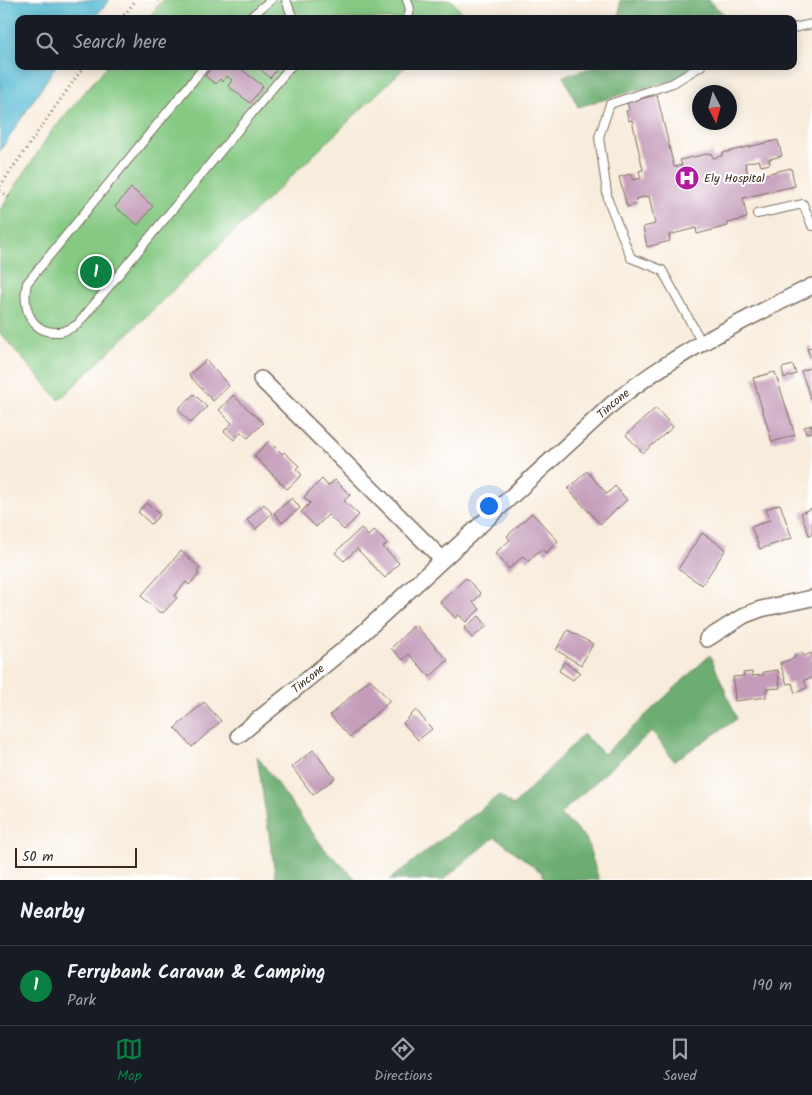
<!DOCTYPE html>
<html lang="en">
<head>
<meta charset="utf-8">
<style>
	:root { --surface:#171b24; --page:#20242c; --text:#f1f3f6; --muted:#9ea1a6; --line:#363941; --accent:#0b8043 }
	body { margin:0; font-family:Kalam,sans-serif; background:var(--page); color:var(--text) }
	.compass { position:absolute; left:692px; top:85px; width:45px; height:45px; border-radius:50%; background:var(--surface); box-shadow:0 2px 12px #0003; rotate:174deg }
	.scale { position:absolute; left:15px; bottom:12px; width:122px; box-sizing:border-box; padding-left:5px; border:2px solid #3b2a1e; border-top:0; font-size:14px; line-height:18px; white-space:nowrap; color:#3b2a1e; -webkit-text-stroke:4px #fff; paint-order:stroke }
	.you { position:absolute; left:488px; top:505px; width:18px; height:18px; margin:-12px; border:4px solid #fff; border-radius:50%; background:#1a73e8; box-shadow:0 0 0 8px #1a73e833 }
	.badge { display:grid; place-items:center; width:32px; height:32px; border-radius:50%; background:var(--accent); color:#fff; font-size:16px; font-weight:700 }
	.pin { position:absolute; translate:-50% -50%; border:2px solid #fff; box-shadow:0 1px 5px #0006 }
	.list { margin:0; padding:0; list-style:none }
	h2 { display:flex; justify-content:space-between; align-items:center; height:65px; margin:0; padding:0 20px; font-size:21px }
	h2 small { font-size:16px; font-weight:400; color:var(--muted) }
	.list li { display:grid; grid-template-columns:32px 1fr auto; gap:15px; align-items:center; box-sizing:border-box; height:80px; padding:0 20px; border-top:1px solid var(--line) }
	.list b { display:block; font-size:19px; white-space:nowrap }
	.list p { margin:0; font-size:16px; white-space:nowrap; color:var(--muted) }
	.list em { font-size:16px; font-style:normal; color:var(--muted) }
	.icon { flex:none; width:28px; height:28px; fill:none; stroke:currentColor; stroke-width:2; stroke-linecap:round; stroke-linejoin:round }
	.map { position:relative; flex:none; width:812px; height:880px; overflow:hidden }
	.search { position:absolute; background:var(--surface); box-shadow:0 2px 12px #0003; left:15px; right:15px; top:15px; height:55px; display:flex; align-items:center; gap:12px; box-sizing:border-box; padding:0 18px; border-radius:10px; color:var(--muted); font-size:19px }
	.sheet { height:145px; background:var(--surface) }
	nav { display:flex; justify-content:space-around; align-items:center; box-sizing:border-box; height:70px; border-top:1px solid var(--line); background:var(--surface); font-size:14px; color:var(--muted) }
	nav a { display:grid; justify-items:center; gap:2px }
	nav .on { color:var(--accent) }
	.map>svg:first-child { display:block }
	.green { fill:#85c983; stroke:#607a50 }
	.forest { fill:#6cad71; stroke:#546c48 }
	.water { fill:#56bbd4; stroke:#487279 }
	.building { fill:#c49cb9 }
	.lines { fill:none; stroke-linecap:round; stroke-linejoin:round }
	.service-casing { stroke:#7d6e60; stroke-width:10 }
	.minor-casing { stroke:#7d6e60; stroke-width:18 }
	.path { stroke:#7d6e60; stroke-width:3; stroke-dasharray:1 4; stroke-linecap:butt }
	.service { stroke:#fff; stroke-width:8 }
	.minor { stroke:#fff; stroke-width:15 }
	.labels { text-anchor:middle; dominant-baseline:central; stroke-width:4; stroke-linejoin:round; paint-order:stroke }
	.poi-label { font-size:12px; fill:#3b2a1e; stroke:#fff; text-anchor:start }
	.street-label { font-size:12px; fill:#3b2a1e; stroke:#fff }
</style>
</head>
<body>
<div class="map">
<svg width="812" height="880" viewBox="0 0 812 880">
	<rect width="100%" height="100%" fill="#fff"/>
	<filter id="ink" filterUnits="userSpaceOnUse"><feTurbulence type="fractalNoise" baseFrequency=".02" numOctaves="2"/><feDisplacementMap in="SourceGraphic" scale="10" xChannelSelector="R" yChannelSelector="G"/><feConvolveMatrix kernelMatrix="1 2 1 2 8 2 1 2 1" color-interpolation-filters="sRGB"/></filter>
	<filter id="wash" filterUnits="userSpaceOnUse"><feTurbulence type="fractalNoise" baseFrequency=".0096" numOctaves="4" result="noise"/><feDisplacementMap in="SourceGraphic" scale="20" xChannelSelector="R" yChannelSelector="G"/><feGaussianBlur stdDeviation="1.12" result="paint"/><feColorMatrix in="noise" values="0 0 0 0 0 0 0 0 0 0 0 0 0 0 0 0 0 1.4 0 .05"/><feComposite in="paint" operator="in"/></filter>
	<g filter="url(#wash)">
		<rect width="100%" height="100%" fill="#f8ecdc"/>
		<g class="green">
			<polygon points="163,0 451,0 462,13 456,19 147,19"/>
			<polygon points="107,66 406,66 59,400 0,333 0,210 51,132"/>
		</g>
		<g class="forest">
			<polygon points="620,0 709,0 729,19 619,19"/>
			<polygon points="598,66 693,66 680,78 578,107 563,76"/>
			<polygon points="710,655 737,719 674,761 652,731 560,814 586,838 599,880 545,880 541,872 495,837 443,880 389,880 499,795 513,806 583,734 604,754"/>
			<polygon points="257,756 323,847 357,880 276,880"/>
		</g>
		<polygon class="water" points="0,0 110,0 93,19 19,19 19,66 56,66 0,151"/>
		<g id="blocks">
			<g class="building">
				<polygon points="212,66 237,66 263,86 250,103 228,86 232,80 227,76 223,82 220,79 216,84 205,76"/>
				<polygon points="257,66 280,66 270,78"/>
				<polygon points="657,95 674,167 682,165 680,160 711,153 713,158 722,156 722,153 778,140 782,156 769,159 770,164 761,166 759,160 745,163 749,178 791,168 795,186 743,198 747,218 728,223 728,226 697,234 696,228 669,235 670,241 647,247 643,227 655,224 649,196 635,199 637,204 627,207 619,177 631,174 633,180 641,178 639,171 643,170 632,120 629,121 626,111 629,110 627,102"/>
				<polygon points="131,188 153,206 138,225 115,207"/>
				<polygon points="812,347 812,362 807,348"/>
				<polygon points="206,360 229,386 213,401 189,375"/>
				<polygon points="793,365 796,374 784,378 782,368"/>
				<polygon points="812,367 812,402 801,371"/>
				<polygon points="775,372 795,435 772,442 753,378"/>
				<polygon points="194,394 207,407 191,423 178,409"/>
				<polygon points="233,395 263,423 248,438 241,432 234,440 224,431 232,423 219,410"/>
				<polygon points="656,408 673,427 643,453 626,435"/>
				<polygon points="812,425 812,432 806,433 804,427"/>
				<polygon points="269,441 282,454 284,452 299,466 296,469 302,475 287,489 254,456"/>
				<polygon points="587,471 607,494 615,486 627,500 600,524 568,489"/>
				<polygon points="322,479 328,486 335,480 350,495 344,501 359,515 344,530 328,515 316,527 301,512 310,503 304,497"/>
				<polygon points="292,498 300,508 282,523 274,513"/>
				<polygon points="146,503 160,515 151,524 138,512"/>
				<polygon points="264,504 272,513 256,529 247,520"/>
				<polygon points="780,504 792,538 760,549 751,527 770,520 766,509"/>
				<polygon points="812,508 812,534 809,535 801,513"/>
				<polygon points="532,513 558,541 546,553 541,549 528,561 523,556 509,569 495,553 510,540 507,536"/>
				<polygon points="361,528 368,536 374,530 387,544 383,547 399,563 385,578 357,549 344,561 335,553"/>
				<polygon points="702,533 726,549 702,585 678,569"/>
				<polygon points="181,551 200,568 197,572 199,574 189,585 186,582 174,596 177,598 163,613 161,611 160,613 141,596"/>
				<polygon points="466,578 481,594 473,602 480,609 466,622 459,615 455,618 440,602"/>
				<polygon points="479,616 487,626 472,638 464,628"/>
				<polygon points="415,625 448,660 430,677 409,654 403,660 391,648"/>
				<polygon points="568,630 593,644 581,665 556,650"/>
				<polygon points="802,653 804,656 812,653 812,678 804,680 807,688 795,693 792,683 787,684 780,663 795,658 794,655"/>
				<polygon points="564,662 580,672 573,680 559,671"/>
				<polygon points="778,670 780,688 766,689 766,697 735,701 733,677 744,676 743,673 752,672 752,676 763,675 763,672"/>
				<polygon points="370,679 390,701 350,737 330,715"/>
				<polygon points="204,702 221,721 192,747 175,728"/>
				<polygon points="416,710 432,729 418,740 403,723"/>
				<polygon points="313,750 335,778 313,795 292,767"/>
			</g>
		</g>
	</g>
	<g filter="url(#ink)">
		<use href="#blocks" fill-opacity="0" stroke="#7d6e60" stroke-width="1"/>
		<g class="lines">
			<defs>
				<g id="service">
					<polyline points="286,0 293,19"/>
					<polyline points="407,0 410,9 408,19"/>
					<polyline points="248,19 271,0"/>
					<polyline points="793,28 812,24"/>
					<path d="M205,66L27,283C22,306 30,334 59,332C65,332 72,327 77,325L291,66"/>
					<polyline points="701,66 673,83 610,104 599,137 608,200 631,258 662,270 702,343"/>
					<polyline points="757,214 803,204 812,226"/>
				</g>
				<g id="minor">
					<polyline points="261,379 442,559"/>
					<polyline points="707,639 745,615 761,609 812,598"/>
					<path id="s1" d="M239,735L353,642L612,404C672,354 743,321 812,286"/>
				</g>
			</defs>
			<use href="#service" class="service-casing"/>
			<use href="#minor" class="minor-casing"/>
			<g class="path">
				<polyline points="158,0 161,3"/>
				<polyline points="121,19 136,0"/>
				<polyline points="0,186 84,66"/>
				<polyline points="0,191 9,197"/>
			</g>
			<use href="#service" class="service"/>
			<use href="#minor" class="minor"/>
		</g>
	</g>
	<defs>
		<symbol id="hospital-disc" viewBox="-11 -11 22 22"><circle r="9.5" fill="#b5179e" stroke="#fff"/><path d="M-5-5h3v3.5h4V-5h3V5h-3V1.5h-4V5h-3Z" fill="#fff"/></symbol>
	</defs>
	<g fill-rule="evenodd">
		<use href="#hospital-disc" x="673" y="164" width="28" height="28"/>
	</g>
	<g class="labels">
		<g class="poi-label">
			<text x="704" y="178">Ely Hospital</text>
		</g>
		<g class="street-label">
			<text stroke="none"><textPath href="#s1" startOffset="500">Tincone</textPath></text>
			<text stroke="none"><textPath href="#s1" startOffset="89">Tincone</textPath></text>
		</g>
	</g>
</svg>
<svg class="compass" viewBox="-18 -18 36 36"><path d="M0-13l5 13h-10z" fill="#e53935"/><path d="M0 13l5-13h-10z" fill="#9ea1a6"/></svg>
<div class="scale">50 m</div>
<div class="you"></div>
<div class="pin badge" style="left:96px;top:272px">1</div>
<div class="search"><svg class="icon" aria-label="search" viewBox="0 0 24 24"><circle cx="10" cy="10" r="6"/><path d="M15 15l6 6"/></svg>Search here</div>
</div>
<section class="sheet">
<h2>Nearby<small></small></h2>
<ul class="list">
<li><span class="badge">1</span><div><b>Ferrybank Caravan &amp; Camping</b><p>Park</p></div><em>190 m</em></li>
</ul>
</section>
<nav>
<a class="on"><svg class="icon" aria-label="map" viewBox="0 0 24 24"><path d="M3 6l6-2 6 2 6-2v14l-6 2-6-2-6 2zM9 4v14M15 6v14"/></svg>Map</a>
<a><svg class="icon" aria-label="directions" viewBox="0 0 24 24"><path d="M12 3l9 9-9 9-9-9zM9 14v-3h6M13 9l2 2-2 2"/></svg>Directions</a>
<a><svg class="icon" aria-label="saved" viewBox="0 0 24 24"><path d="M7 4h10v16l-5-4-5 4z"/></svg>Saved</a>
</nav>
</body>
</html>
